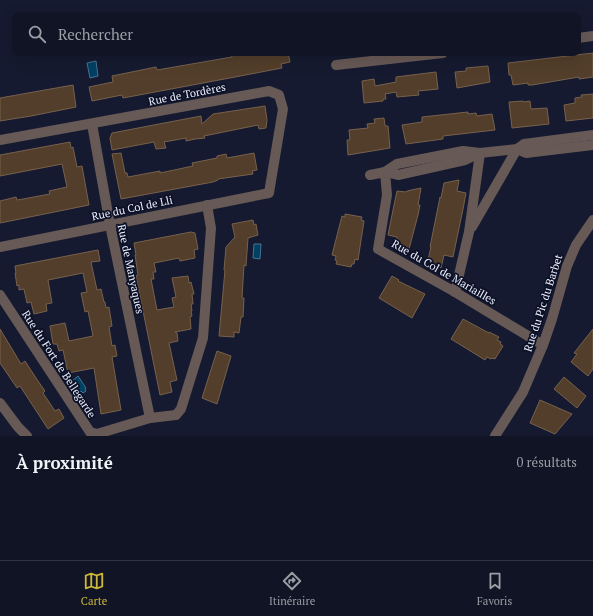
<!DOCTYPE html>
<html lang="fr">
<head>
<meta charset="utf-8">
<style>
	:root { --surface:#101424; --page:#191d2c; --text:#f1f3f6; --muted:#9c9ea6; --line:#303341; --accent:#ceb837 }
	body { margin:0; font-family:"PT Serif",serif; background:var(--page); color:var(--text) }
	.list { margin:0; padding:0; list-style:none }
	h2 { display:flex; justify-content:space-between; align-items:center; height:52px; margin:0; padding:0 16px; font-size:17px }
	h2 small { font-size:13px; font-weight:400; color:var(--muted) }
	.icon { flex:none; width:22px; height:22px; fill:none; stroke:currentColor; stroke-width:2; stroke-linecap:round; stroke-linejoin:round }
	.map { position:relative; flex:none; width:593px; height:436px; overflow:hidden }
	.search { position:absolute; background:var(--surface); box-shadow:0 4px 16px #0002; left:12px; right:12px; top:12px; height:44px; display:flex; align-items:center; gap:10px; box-sizing:border-box; padding:0 14px; border-radius:8px; color:var(--muted); font-size:15px }
	.sheet { height:124px; background:var(--surface) }
	nav { display:flex; justify-content:space-around; align-items:center; box-sizing:border-box; height:56px; border-top:1px solid var(--line); background:var(--surface); font-size:11px; color:var(--muted) }
	nav a { display:grid; justify-items:center; gap:2px }
	nav .on { color:var(--accent) }
	.map>svg:first-child { display:block }
	.water { fill:#004064; stroke:#467492 }
	.building { fill:#523e2a; stroke:#77614d }
	.lines { fill:none; stroke-linecap:round; stroke-linejoin:round }
	.minor { stroke:#675955; stroke-width:10 }
	.labels { text-anchor:middle; dominant-baseline:central; stroke-width:3.5; stroke-linejoin:round; paint-order:stroke }
	.street-label { font-size:11px; fill:#e9eefd; stroke:#0d1126 }
</style>
</head>
<body>
<div class="map">
<svg width="593" height="436" viewBox="0 0 593 436">
	<rect width="100%" height="100%" fill="#151a30"/>
	<g class="water">
		<polygon points="96,61 98,76 90,78 87,63"/>
		<polygon points="254,244 261,244 260,259 253,258"/>
		<polygon points="78,376 86,388 85,389 86,391 83,393 81,391 80,392 72,381"/>
	</g>
	<g class="building">
		<polygon points="231,53 288,53 290,62 281,64 282,68 235,77 123,98 122,95 92,101 89,87 113,82 112,76 156,67 157,70 232,57"/>
		<polygon points="593,53 593,77 579,79 579,77 532,85 528,85 528,83 513,85 511,75 509,75 508,63"/>
		<polygon points="488,66 490,82 457,88 455,72 466,71 466,68"/>
		<polygon points="436,72 438,89 418,91 419,95 397,97 396,92 385,94 386,99 383,99 383,101 364,103 362,81 374,79 375,86 396,82 396,77"/>
		<polygon points="73,85 76,107 31,116 0,121 0,98"/>
		<polygon points="593,94 593,118 566,121 564,105 575,103 575,98 582,97 581,95"/>
		<polygon points="523,101 523,102 530,101 531,109 547,108 549,124 512,128 509,102"/>
		<polygon points="265,106 267,120 266,128 259,129 258,125 204,136 205,138 195,139 186,141 186,138 164,142 166,148 156,149 154,142 112,150 110,138 112,133 201,116 202,124 213,114"/>
		<polygon points="468,112 468,114 476,113 477,116 492,114 495,130 443,136 443,139 406,144 402,125 422,122 422,117"/>
		<polygon points="384,118 385,126 388,126 390,148 348,155 347,140 350,140 349,130 368,128 367,124 375,123 374,119"/>
		<polygon points="70,142 71,148 73,147 77,167 82,166 89,205 0,223 0,201 16,197 17,200 23,199 50,194 49,191 67,187 62,164 0,176 0,155"/>
		<polygon points="121,153 125,173 127,173 128,177 160,171 160,173 193,166 192,163 217,158 217,156 226,154 227,158 254,153 257,170 252,171 253,174 218,179 218,180 213,182 121,199 112,154"/>
		<polygon points="459,180 457,191 466,193 463,209 453,257 444,255 441,268 428,260 431,247 430,247 440,197 441,198 444,183"/>
		<polygon points="421,188 418,205 420,205 418,215 409,249 397,242 397,237 388,235 394,205 397,191 406,192 407,191"/>
		<polygon points="345,214 362,217 361,220 364,221 358,260 355,259 354,264 352,264 351,267 336,264 337,261 335,260 336,256 332,255 342,216 345,217"/>
		<polygon points="253,220 254,225 256,224 258,235 248,238 246,266 244,265 242,298 244,298 243,317 241,317 239,333 234,332 234,337 219,336 225,270 224,270 226,247 235,237 232,224"/>
		<polygon points="191,232 195,233 198,249 194,250 195,258 180,261 179,258 154,263 156,272 153,272 154,279 151,279 157,310 174,307 172,298 176,297 172,278 188,276 189,283 191,282 194,294 192,294 193,304 191,304 192,311 191,311 192,316 190,317 191,329 175,332 177,333 178,341 169,343 177,380 170,382 172,392 160,395 136,276 138,275 135,255 136,255 134,243"/>
		<polygon points="98,250 100,261 91,262 97,290 101,289 104,302 105,302 106,308 109,307 112,326 109,327 112,346 115,345 117,356 112,357 121,410 101,414 94,368 68,373 63,350 59,351 57,344 53,344 50,326 65,323 69,341 93,336 88,311 85,312 81,293 87,292 83,273 48,280 52,303 46,304 47,311 34,314 31,302 27,303 24,289 19,290 19,285 17,286 15,273 16,273 15,266"/>
		<polygon points="392,276 399,280 398,281 425,294 412,318 379,298"/>
		<polygon points="463,319 489,333 489,332 499,337 497,340 501,342 500,344 503,346 495,359 492,358 491,359 487,357 485,360 451,339"/>
		<polygon points="0,329 21,364 25,361 38,381 45,391 43,393 55,411 59,409 64,418 48,429 20,386 17,388 0,363"/>
		<polygon points="593,329 593,369 588,376 571,362 577,354 574,353"/>
		<polygon points="217,351 231,356 217,404 202,398"/>
		<polygon points="564,377 586,396 577,408 554,389"/>
		<polygon points="540,400 572,414 555,434 530,423"/>
	</g>
	<g class="lines">
		<g class="minor">
			<polyline points="578,38 593,36"/>
			<polyline points="336,65 443,53"/>
			<polyline points="92,124 110,225 150,418"/>
			<polyline points="0,140 269,91 279,95 283,109 269,193 0,247"/>
			<polyline points="517,149 526,153 593,145"/>
			<polyline points="385,172 387,195 378,249 455,292 543,345"/>
			<polyline points="385,172 398,175 465,160 480,153"/>
			<polyline points="370,175 385,172 397,164 463,151 480,153 517,149 524,144 593,135"/>
			<polyline points="472,227 517,149"/>
			<polyline points="455,292 469,232 480,153"/>
			<polyline points="0,295 90,432 97,434 150,418 176,415 181,409 203,338 211,228 207,205"/>
			<polyline points="0,403 18,427 27,436"/>
			<polyline points="495,436 523,392 543,345 552,319 567,266 576,245 593,220"/>
		</g>
	</g>
	<g class="labels">
		<g class="street-label">
			<text transform="translate(187 94) rotate(-11)">Rue de Tordères</text>
			<text transform="translate(132 208) rotate(-12)">Rue du Col de Lli</text>
			<text transform="translate(131 269) rotate(78)">Rue de Manyaques</text>
			<text transform="translate(444 272) rotate(30)">Rue du Col de Mariailles</text>
			<text transform="translate(543 303) rotate(-72)">Rue du Pic du Barbet</text>
			<text transform="translate(59 364) rotate(57)">Rue du Fort de Bellegarde</text>
		</g>
	</g>
</svg>
<div class="search"><svg class="icon" aria-label="search" viewBox="0 0 24 24"><circle cx="10" cy="10" r="6"/><path d="M15 15l6 6"/></svg>Rechercher</div>
</div>
<section class="sheet">
<h2>À proximité<small>0 résultats</small></h2>
<ul class="list">
</ul>
</section>
<nav>
<a class="on"><svg class="icon" aria-label="map" viewBox="0 0 24 24"><path d="M3 6l6-2 6 2 6-2v14l-6 2-6-2-6 2zM9 4v14M15 6v14"/></svg>Carte</a>
<a><svg class="icon" aria-label="directions" viewBox="0 0 24 24"><path d="M12 3l9 9-9 9-9-9zM9 14v-3h6M13 9l2 2-2 2"/></svg>Itinéraire</a>
<a><svg class="icon" aria-label="saved" viewBox="0 0 24 24"><path d="M7 4h10v16l-5-4-5 4z"/></svg>Favoris</a>
</nav>
</body>
</html>
